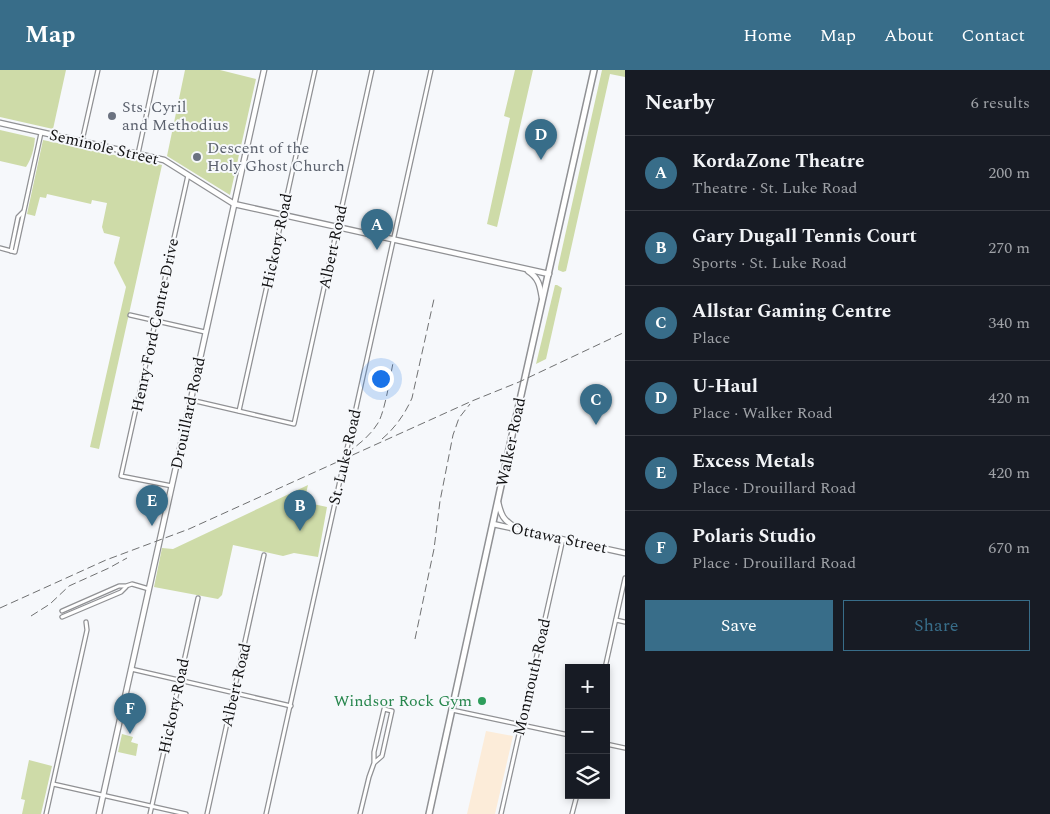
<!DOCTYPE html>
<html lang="en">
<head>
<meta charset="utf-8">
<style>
	:root { --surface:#171b24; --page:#242831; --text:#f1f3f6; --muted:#9ea1a6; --line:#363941; --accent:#386d89 }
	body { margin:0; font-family:Spectral,serif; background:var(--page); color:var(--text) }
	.controls { position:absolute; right:15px; bottom:15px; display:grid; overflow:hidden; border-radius:0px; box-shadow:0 2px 8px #0003 }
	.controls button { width:45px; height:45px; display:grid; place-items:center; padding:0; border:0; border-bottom:1px solid var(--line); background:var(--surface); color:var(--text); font:25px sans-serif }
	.you { position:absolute; left:380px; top:308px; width:18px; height:18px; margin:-12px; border:4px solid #fff; border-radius:50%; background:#1a73e8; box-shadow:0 0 0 8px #1a73e833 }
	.badge { display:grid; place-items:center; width:32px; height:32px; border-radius:50%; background:var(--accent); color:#fff; font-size:16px; font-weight:700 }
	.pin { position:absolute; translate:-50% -41px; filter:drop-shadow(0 1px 2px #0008) }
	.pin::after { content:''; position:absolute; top:26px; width:18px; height:15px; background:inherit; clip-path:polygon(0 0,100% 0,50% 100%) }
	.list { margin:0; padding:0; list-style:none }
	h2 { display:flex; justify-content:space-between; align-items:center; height:65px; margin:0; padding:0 20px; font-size:21px }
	h2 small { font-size:16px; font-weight:400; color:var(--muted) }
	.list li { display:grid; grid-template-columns:32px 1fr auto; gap:15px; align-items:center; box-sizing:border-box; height:75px; padding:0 20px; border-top:1px solid var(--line) }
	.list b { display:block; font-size:19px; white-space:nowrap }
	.list p { margin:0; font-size:16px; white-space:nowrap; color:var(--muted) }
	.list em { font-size:16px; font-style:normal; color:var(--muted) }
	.actions { display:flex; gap:10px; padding:15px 20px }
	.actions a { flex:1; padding:11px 0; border:1px solid var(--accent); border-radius:0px; text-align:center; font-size:18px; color:var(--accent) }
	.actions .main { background:var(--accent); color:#fff }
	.icon { flex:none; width:28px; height:28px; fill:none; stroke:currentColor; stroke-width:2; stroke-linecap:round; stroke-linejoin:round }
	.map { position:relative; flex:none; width:625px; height:744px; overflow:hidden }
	header { display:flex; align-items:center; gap:30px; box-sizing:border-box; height:70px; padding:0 25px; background:var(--accent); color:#fff }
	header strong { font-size:24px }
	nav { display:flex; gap:28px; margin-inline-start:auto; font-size:18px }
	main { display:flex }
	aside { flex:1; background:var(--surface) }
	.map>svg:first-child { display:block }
	.education { fill:#fcecd9 }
	.green { fill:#cedba8 }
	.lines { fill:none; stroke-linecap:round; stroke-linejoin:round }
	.minor-casing { stroke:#909194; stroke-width:5.5 }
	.tertiary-casing { stroke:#909194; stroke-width:7 }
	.secondary-casing { stroke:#909194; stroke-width:8 }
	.minor { stroke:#fff; stroke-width:3 }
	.tertiary { stroke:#fff; stroke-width:4.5 }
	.secondary { stroke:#fff; stroke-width:5 }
	.rail { stroke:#707172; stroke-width:1; stroke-dasharray:8 4; stroke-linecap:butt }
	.worship-dot { fill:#6b7280; stroke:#f6f8fb; stroke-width:2 }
	.leisure-dot { fill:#2e9e5b; stroke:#f6f8fb; stroke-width:2 }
	.labels { text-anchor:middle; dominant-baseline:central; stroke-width:4; stroke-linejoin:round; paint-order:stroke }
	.worship-label { font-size:16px; fill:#5b616d; stroke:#f6f8fb; text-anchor:start }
	.street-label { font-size:16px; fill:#111112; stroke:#f6f8fb }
	.leisure-label { font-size:16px; fill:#27864d; stroke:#f6f8fb; text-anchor:end }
</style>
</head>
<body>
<header>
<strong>Map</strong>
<nav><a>Home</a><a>Map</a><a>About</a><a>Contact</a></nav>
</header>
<main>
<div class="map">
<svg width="625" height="744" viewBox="0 0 625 744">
	<rect width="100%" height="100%" fill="#f6f8fb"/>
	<polygon class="education" points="486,661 513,666 495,744 467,744"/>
	<g class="green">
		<polygon points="0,0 66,0 53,59 0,47"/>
		<polygon points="185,0 220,0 256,9 230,125 167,86"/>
		<polygon points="515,0 533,0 497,157 487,154 510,48 504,46"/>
		<polygon points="602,0 625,0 625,7 610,4 566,201 563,202 558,200 558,197"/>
		<path d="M0,60L35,68C34,78 32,88 26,97L0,91Z"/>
		<polygon points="43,70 162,95 99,379 90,377 126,217 114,193 120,167 104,163 102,157 107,133 92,130 91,134 47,124 46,128 40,127 35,146 27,144"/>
		<polygon points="555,215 557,215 562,218 546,289 536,294"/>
		<polygon points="308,415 304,432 327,437 318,487 294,483 283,486 233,475 222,525 218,529 154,517 162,478 173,479"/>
		<polygon points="122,664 133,667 131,672 138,674 136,686 118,682"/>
		<polygon points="29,690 52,696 41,744 22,744 25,730 21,729"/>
	</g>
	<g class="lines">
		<defs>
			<g id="minor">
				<polyline points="82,71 98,0"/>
				<polyline points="138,84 156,0"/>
				<polyline points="0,178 15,182 41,63"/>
				<polyline points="11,181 18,147 23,142"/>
				<polyline points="130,245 205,262"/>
				<polyline points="191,330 294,354 372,0"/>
				<polyline points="239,341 315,0"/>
				<polyline points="172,416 121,406 188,105"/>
				<polyline points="62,541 119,516 126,516 132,514 149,519"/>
				<polyline points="62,547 121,522 126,517"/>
				<polyline points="616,550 625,552"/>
				<polyline points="605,598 625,508"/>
				<polyline points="131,599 291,636"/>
				<polyline points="452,640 569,665"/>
				<polyline points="606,674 625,678"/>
				<polyline points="53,714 186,744"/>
				<polyline points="46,744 87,560 86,552"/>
				<polyline points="150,744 198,528"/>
				<polyline points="207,744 264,485"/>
				<polyline points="266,744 431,0"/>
				<polyline points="360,744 369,707 374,693 374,682 384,639 392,641 382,686 374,693"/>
				<polyline points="501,744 563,469"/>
				<polyline points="572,744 577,725"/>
			</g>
			<g id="tertiary">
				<polyline points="0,53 164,90 234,134 549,204"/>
				<path d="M528,201C539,208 540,216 542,228"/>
				<path d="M498,432C501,445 503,450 515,457"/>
				<polyline points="493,454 625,483"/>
				<polyline points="99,744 264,0"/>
			</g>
			<polyline id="secondary" points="429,744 513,361 594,0"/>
		</defs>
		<use href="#minor" class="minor-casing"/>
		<use href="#tertiary" class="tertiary-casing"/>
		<use href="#secondary" class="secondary-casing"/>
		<use href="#minor" class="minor"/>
		<use href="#tertiary" class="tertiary"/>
		<use href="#secondary" class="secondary"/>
		<g class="rail">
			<path d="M382,369C395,358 405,344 412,328L434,229"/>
			<path d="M347,383C358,375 370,366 378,353C385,341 390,308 393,293"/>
			<polyline points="0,538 106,490 189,459 472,331 519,312 625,262"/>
			<polyline points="31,546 50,534 69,516 109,498 127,488"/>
			<polyline points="415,569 434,479 440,431 453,365 459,348 470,334"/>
		</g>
	</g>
	<g class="worship-dot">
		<circle cx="112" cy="46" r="5"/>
		<circle cx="197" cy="87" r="5"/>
	</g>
	<circle class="leisure-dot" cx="482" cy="631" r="5"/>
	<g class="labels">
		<g class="worship-label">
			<text x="122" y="37">Sts. Cyril<tspan x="122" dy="18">and Methodius</tspan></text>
			<text x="207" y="78">Descent of the<tspan x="207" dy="18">Holy Ghost Church</tspan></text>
		</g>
		<g class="street-label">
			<text transform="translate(104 77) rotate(13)">Seminole Street</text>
			<text transform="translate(277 171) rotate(-78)">Hickory Road</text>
			<text transform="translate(333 177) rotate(-78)">Albert Road</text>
			<text transform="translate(155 255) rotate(-78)">Henry Ford Centre Drive</text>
			<text transform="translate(188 343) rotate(-78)">Drouillard Road</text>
			<text transform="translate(511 372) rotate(-78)">Walker Road</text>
			<text transform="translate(345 387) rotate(-77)">St. Luke Road</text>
			<text transform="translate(559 468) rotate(12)">Ottawa Street</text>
			<text transform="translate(532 607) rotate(-77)">Monmouth Road</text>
			<text transform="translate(236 615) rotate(-77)">Albert Road</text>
			<text transform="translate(174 636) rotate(-78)">Hickory Road</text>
		</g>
		<g class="leisure-label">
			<text x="472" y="631">Windsor Rock Gym</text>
		</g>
	</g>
</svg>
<div class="controls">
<button>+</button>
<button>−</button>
<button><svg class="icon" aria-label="layers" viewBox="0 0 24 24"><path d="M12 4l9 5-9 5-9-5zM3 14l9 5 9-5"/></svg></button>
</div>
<div class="you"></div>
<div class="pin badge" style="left:377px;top:180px">A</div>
<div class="pin badge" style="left:300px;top:461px">B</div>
<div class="pin badge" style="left:596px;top:355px">C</div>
<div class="pin badge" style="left:541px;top:90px">D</div>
<div class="pin badge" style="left:152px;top:456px">E</div>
<div class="pin badge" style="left:130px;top:664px">F</div>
</div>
<aside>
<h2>Nearby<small>6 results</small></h2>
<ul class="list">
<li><span class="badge">A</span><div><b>KordaZone Theatre</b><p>Theatre · St. Luke Road</p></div><em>200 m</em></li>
<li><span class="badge">B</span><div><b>Gary Dugall Tennis Court</b><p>Sports · St. Luke Road</p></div><em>270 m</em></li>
<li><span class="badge">C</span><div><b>Allstar Gaming Centre</b><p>Place</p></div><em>340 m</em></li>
<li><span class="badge">D</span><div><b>U-Haul</b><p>Place · Walker Road</p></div><em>420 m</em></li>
<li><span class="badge">E</span><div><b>Excess Metals</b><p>Place · Drouillard Road</p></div><em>420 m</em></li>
<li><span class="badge">F</span><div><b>Polaris Studio</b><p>Place · Drouillard Road</p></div><em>670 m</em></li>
</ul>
<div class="actions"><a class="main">Save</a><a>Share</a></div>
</aside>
</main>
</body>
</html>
